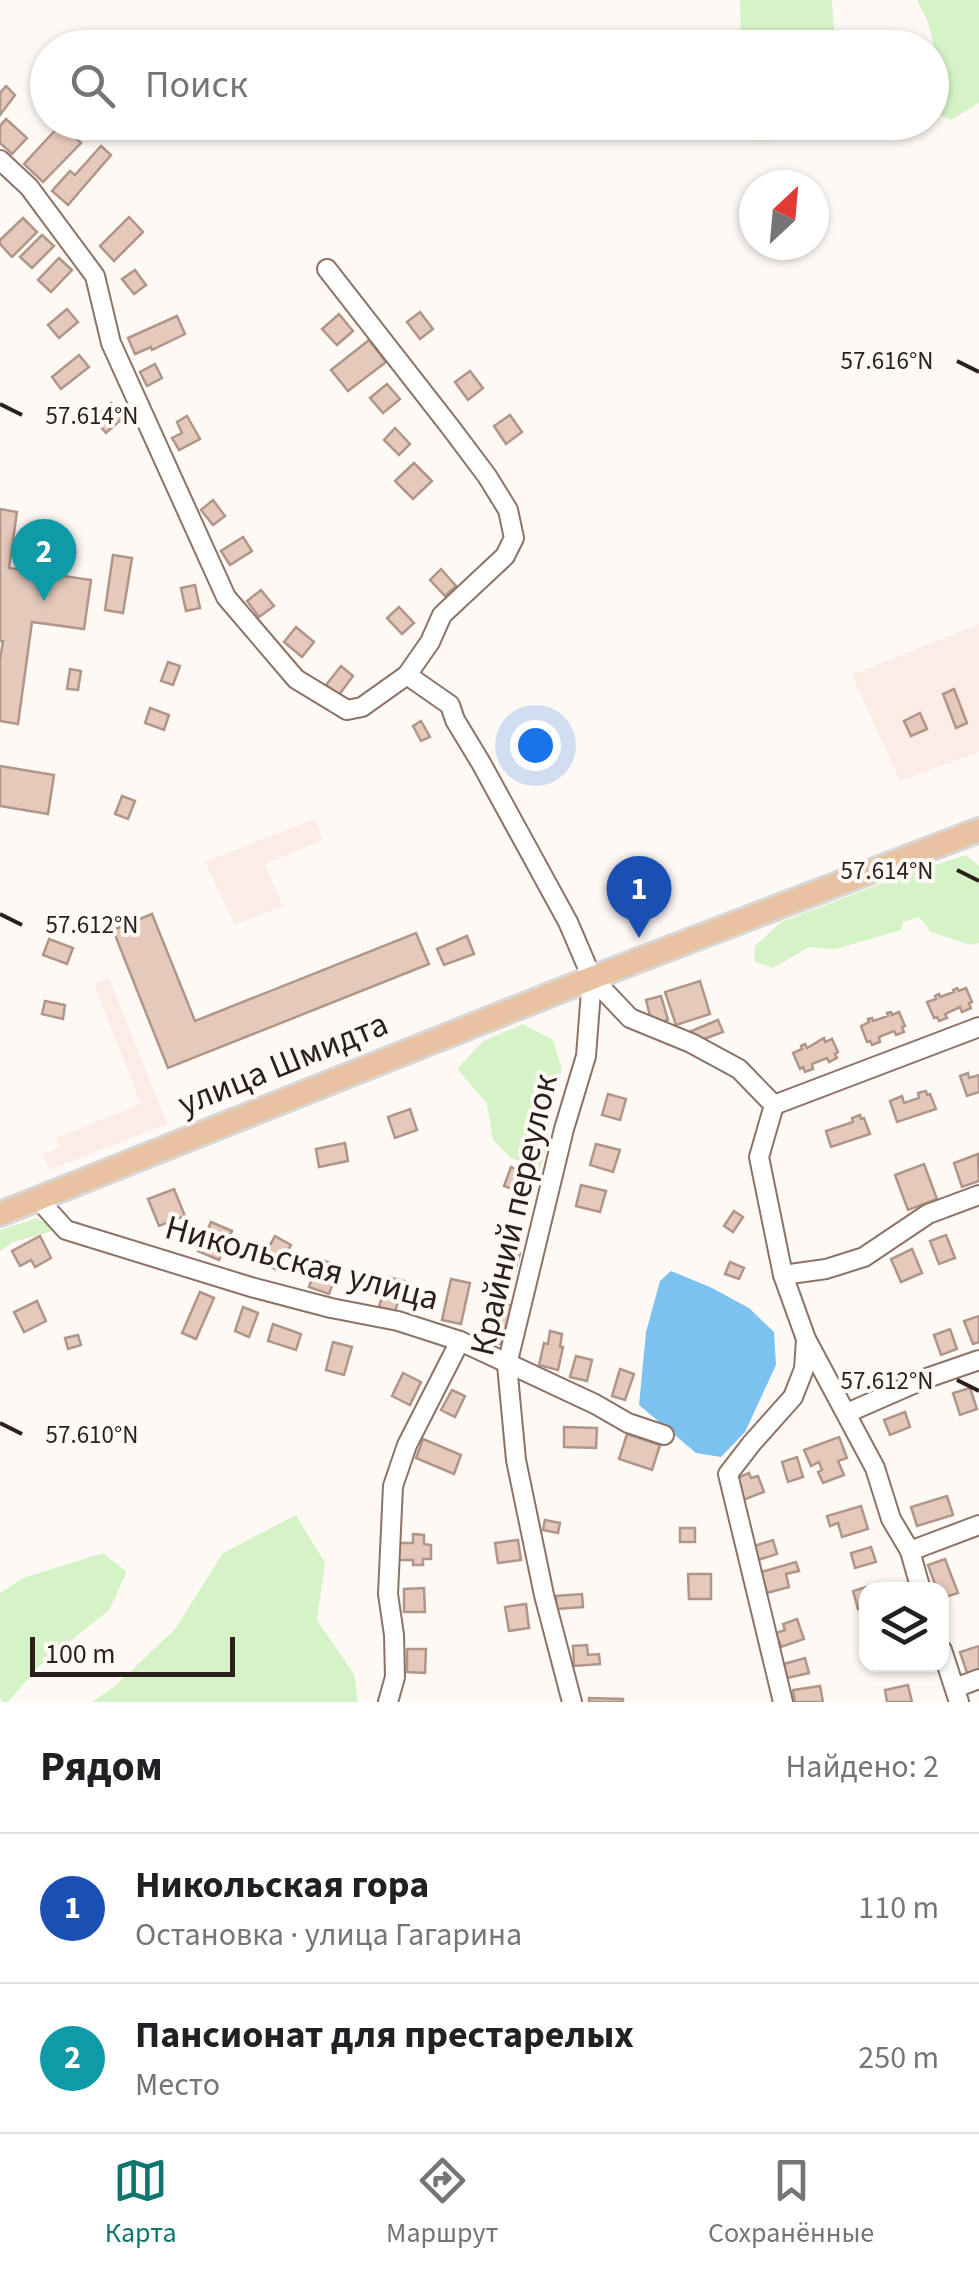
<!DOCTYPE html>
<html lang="ru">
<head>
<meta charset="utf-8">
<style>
	:root { --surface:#fff; --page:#f2f2f2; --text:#202124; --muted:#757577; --line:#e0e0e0; --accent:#0f766e }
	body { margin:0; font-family:"Source Sans 3",sans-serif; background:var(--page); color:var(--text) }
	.controls { position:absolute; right:30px; bottom:30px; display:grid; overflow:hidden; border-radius:20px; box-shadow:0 2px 8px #0004 }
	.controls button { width:90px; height:90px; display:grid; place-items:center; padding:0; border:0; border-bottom:2px solid var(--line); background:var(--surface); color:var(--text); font:50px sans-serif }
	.compass { position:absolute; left:739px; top:170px; width:90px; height:90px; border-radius:50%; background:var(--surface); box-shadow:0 2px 8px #0004; rotate:26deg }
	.scale { position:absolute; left:30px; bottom:25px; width:205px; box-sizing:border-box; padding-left:10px; border:5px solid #2a1f1a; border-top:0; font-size:28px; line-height:35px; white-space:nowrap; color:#2a1f1a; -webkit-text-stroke:8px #fff9f6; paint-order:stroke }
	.you { position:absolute; left:535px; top:745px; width:35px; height:35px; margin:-25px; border:8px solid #fff; border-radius:50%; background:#1a73e8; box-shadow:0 0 0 15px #1a73e833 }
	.badge { display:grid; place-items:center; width:65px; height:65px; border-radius:50%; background:var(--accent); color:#fff; font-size:32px; font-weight:700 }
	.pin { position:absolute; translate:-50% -82px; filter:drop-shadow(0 2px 5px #0008) }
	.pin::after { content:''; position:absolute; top:52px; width:35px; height:30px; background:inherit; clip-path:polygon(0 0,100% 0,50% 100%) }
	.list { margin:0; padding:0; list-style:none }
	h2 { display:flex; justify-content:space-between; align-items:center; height:130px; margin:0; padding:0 40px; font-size:42px }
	h2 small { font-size:32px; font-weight:400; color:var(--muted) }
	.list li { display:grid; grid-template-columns:65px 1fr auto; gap:30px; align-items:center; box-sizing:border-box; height:150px; padding:0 40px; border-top:2px solid var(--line) }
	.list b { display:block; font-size:38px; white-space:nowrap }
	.list p { margin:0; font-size:32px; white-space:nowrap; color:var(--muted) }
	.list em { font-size:32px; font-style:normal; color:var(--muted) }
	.icon { flex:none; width:55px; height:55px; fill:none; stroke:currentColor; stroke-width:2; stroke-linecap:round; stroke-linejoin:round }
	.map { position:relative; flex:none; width:979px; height:1702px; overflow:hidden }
	.search { position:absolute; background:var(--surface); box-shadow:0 2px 8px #0004; left:30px; right:30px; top:30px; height:110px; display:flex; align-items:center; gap:25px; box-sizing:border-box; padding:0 35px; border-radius:55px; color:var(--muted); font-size:38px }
	.sheet { height:430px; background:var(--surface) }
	nav { display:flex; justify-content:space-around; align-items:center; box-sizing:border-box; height:140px; border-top:2px solid var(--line); background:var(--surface); font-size:28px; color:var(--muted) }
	nav a { display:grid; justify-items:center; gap:5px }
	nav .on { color:var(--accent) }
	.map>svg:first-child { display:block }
	.built { fill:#fbede5 }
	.green { fill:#d6f3c8 }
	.water { fill:#7cc2f1 }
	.building { fill:#e5c9ba; stroke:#b09688; stroke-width:2.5 }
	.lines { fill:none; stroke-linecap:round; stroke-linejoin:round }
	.minor-casing { stroke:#8c7366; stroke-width:22 }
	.major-casing { stroke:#d9d7d6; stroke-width:28 }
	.minor { stroke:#fff; stroke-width:18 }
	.major { stroke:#e9c3a1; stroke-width:22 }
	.ticks { fill:none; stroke:#2a1f1a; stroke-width:4 }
	.labels { text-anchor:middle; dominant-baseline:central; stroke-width:8; stroke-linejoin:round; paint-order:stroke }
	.street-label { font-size:35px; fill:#2a1f1a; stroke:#fff9f6 }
	.ticks-label { font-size:25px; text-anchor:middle; fill:#2a1f1a; stroke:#fff9f6; stroke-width:8; stroke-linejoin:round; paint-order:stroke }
</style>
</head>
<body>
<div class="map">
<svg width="979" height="1702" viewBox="0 0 979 1702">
	<rect width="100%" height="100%" fill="#fff9f6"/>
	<g class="built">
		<polygon points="979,624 979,752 900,781 852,675"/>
		<polygon points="315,819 323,840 265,864 283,906 235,925 205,862"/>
		<polygon points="109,978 167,1124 49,1170 43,1154 60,1147 56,1138 141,1104 94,984"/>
	</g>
	<g class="green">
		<polygon points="740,0 832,0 835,47 741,47"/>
		<polygon points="917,0 979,0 979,103 951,120 932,112 932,58 935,52 928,22"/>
		<path d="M734,123V122L800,123C779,147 761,141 732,137Z"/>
		<polygon points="966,855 979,866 979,943 970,945 931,932 919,917 903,922 901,930 836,949 809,947 773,968 754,961 755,946 781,922 904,875"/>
		<polygon points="523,1024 553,1040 562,1069 550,1113 547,1147 540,1169 511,1158 493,1140 487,1104 457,1069 483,1041"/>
		<polygon points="37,1218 56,1230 13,1242 0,1251 0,1230"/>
		<polygon points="296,1515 325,1563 317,1620 354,1674 358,1702 92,1702 115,1686 175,1629 223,1553"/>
		<polygon points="103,1553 127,1572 109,1610 37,1668 8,1702 3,1702 0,1699 0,1593 23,1578"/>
	</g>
	<polygon class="water" points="671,1271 710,1287 749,1308 774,1332 776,1365 745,1432 721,1457 696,1453 639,1405 646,1332 660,1281"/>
	<g class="building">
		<polygon points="6,86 15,95 0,115 0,93"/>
		<polygon points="6,119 27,138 12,154 0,143 0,126"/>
		<polygon points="61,124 81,143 43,182 24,164"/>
		<polygon points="101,146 111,155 68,205 52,191 70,171 75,175"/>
		<polygon points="129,217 143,232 114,261 100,246"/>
		<polygon points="23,218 37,232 12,257 0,244 0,240"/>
		<polygon points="42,235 54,246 32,268 20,257"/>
		<polygon points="59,258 72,270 51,292 38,280"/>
		<polygon points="135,270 146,285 134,294 122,279"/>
		<polygon points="67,309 78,322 59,338 48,325"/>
		<polygon points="420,312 433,329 420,339 407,322"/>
		<polygon points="339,314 353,331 337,345 322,329"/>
		<polygon points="177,316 185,334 152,350 151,347 135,354 128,338"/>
		<polygon points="369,340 386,362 348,391 331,370"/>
		<polygon points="79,355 89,367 61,389 52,377"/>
		<polygon points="155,364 162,378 147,386 140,372"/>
		<polygon points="470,371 483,388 468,400 455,382"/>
		<polygon points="387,384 400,399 383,413 370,398"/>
		<polygon points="111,403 124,417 106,433 94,419"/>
		<polygon points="510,415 522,432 506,444 494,426"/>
		<polygon points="187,416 200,439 179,450 172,438 182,433 177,422"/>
		<polygon points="395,428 410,444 399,455 384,440"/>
		<polygon points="414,463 432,481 413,499 395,481"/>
		<polygon points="213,500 225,516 213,525 201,510"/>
		<polygon points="0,509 17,512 9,568 91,580 84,629 32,622 18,724 0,721 0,660 3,641 0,641"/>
		<polygon points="243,537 252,551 230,565 221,551"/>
		<polygon points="113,555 132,558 123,613 105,610"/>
		<polygon points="441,569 456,586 445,596 430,580"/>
		<polygon points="195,585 200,608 186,611 181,588"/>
		<polygon points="261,590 274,606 259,617 247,601"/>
		<polygon points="399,607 414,623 402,634 387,618"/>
		<polygon points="296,627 314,642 302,657 284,642"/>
		<polygon points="168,662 180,666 173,685 161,681"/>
		<polygon points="341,666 353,676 339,695 326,685"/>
		<polygon points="70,669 81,671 78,690 67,689"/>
		<polygon points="954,689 967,723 956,728 943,694"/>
		<polygon points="150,708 169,715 164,730 145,723"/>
		<polygon points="920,713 927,729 911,736 904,721"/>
		<polygon points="421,721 430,737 421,741 413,726"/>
		<polygon points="0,766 54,775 48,814 0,806"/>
		<polygon points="122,796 135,801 128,819 115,814"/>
		<polygon points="152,914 195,1021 416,933 429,964 168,1068 113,930"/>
		<polygon points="467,936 474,954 444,965 437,949"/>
		<polygon points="49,939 73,948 67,964 43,955"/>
		<polygon points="700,981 710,1014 676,1025 665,992"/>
		<polygon points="957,988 959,991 966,988 972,1002 969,1003 971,1008 962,1012 960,1007 945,1014 947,1018 939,1021 937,1017 934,1018 927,1002 936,999 935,996 939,994 940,997 954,992 953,990"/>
		<polygon points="661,996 668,1020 652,1024 646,1000"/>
		<polygon points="45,1001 65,1005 63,1019 42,1014"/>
		<polygon points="891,1012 892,1015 899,1012 905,1026 902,1027 904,1032 896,1035 894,1031 879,1037 880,1042 872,1045 870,1041 867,1042 861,1026 869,1022 868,1019 872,1018 873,1021 888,1016 887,1013"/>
		<polygon points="718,1020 723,1032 701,1040 689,1032"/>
		<polygon points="824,1038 825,1042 832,1039 838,1052 835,1054 837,1058 829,1062 827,1058 812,1064 813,1069 805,1072 803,1067 800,1069 793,1053 802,1049 801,1046 805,1044 807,1048"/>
		<polygon points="968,1073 969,1078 979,1075 979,1092 967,1096 960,1076"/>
		<polygon points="926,1091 927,1095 930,1094 936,1109 897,1122 890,1101 902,1096 904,1103 919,1098 918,1093"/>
		<polygon points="608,1094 626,1099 620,1120 602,1115"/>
		<polygon points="410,1109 417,1130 395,1138 388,1117"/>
		<polygon points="860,1115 861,1119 864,1118 870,1134 831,1147 826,1131 853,1122 852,1118"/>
		<polygon points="345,1143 348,1161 319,1167 316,1149"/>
		<polygon points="596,1144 620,1150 613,1172 590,1165"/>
		<polygon points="978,1154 979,1181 962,1187 954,1163"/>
		<polygon points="924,1164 937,1199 908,1210 895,1175"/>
		<polygon points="511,1167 533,1176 526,1194 504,1186"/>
		<polygon points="581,1185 606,1191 600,1212 576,1206"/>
		<polygon points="174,1189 185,1216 159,1226 148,1199"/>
		<polygon points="734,1211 743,1217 733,1232 724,1226"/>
		<polygon points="211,1222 232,1231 219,1260 198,1251"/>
		<polygon points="946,1235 955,1258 939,1264 930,1241"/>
		<polygon points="40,1236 51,1258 35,1267 31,1260 20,1266 12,1251"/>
		<polygon points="275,1236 291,1245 277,1270 261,1261"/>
		<polygon points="502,1247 520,1253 515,1271 496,1265"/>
		<polygon points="912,1249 922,1273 901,1282 891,1259"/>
		<polygon points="319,1259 339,1266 329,1294 309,1287"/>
		<polygon points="730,1262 744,1268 739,1279 725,1274"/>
		<polygon points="388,1277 404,1281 395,1312 379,1307"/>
		<polygon points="451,1279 470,1283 461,1324 442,1320"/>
		<polygon points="200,1292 214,1298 196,1339 182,1333"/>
		<polygon points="37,1301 46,1321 24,1332 14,1312"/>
		<polygon points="498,1303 514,1306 505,1345 490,1341"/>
		<polygon points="243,1307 258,1313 249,1337 235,1331"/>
		<polygon points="979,1316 979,1342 973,1344 964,1321"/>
		<polygon points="273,1324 301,1334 296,1350 268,1341"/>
		<polygon points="950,1329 957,1349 941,1355 934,1335"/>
		<polygon points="550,1331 562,1334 560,1347 563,1347 558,1370 539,1365 544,1343 548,1344"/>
		<polygon points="78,1335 81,1345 68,1349 65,1338"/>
		<polygon points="333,1342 352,1347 344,1375 326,1370"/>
		<polygon points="576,1356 592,1360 587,1381 570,1377"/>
		<polygon points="620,1369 634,1374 625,1400 612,1396"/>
		<polygon points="403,1373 421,1382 410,1405 392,1396"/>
		<polygon points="970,1388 977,1409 960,1415 953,1393"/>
		<polygon points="452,1390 465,1396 455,1417 441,1410"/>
		<polygon points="905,1412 910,1427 890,1435 884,1420"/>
		<polygon points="564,1427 597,1428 596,1448 564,1447"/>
		<polygon points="627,1434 660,1445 652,1470 619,1459"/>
		<polygon points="839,1437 847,1458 838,1461 844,1475 823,1483 818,1472 822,1470 819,1462 811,1466 804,1450"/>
		<polygon points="423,1439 461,1455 454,1474 416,1458"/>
		<polygon points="797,1457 803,1477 788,1482 782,1462"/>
		<polygon points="749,1473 751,1478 758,1476 764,1492 743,1500 735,1479"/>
		<polygon points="947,1496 953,1515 917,1526 911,1507"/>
		<polygon points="861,1506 868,1529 842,1537 838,1523 830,1526 827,1516"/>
		<polygon points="545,1520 560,1523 558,1533 543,1530"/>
		<rect x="680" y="1528" width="15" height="14"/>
		<polygon points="413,1534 424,1535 424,1544 431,1545 431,1559 423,1559 423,1565 413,1565 413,1560 398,1560 398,1543 413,1543"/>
		<polygon points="518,1540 521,1560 498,1563 495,1543"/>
		<polygon points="773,1540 777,1554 758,1560 754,1546"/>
		<polygon points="871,1547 876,1562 855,1568 851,1553"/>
		<polygon points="945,1559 958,1593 942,1598 942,1590 936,1587 928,1565"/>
		<polygon points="796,1562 799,1571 786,1574 789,1587 767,1593 761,1572"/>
		<polygon points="688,1574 711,1574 711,1599 689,1599"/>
		<polygon points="879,1583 881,1590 866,1590 866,1606 858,1609 853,1591"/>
		<polygon points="424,1588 425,1612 404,1612 404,1589"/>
		<polygon points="582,1594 583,1607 557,1609 556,1596"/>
		<polygon points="526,1604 529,1628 509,1631 505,1607"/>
		<polygon points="797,1619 804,1639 781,1647 776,1633 785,1630 783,1624"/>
		<polygon points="587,1645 588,1655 599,1654 600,1664 574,1666 573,1646"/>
		<polygon points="979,1646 979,1669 967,1673 960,1652"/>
		<polygon points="407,1649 426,1649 425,1673 407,1672"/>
		<polygon points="805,1658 809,1673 787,1678 784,1664"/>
		<polygon points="908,1685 912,1702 887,1702 885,1690"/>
		<polygon points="820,1686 823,1702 795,1702 793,1690"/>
		<polygon points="589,1698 623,1699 623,1702 589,1702"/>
	</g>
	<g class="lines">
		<defs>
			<g id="minor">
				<polyline points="0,160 29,187 95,276 111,343 226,597 296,679 347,710 362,707 407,675 450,705 455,720 481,763 568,922 592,978 630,1018 691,1043 739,1069 774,1105 759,1157 783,1275 806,1339 875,1468 891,1519 910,1551 921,1590"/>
				<polyline points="327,269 451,428 487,476 508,510 514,538 505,556 442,615 430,642 407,675"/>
				<polyline points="774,1105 979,1027"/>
				<polyline points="38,1199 66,1230 251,1287 331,1308 398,1321 460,1341 595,1404 628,1423 664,1435"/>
				<polyline points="783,1275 826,1269 864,1257 928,1214 979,1195"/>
				<polyline points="847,1413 927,1378 979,1360"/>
				<polyline points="910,1551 979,1525"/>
				<polyline points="942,1650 959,1702"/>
				<polyline points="955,1688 979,1679"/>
				<polyline points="388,1702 395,1677 394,1635 388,1594 393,1486 407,1445 460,1341"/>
				<polyline points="572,1702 544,1595 516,1460 507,1365 564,1129 586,1056 592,978"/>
				<polyline points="783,1702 728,1474 752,1443 793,1397 804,1369 806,1339"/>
			</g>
			<polyline id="major" points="0,1214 592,978 979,830"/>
		</defs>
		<use href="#minor" class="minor-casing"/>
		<use href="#major" class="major-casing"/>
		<use href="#minor" class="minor"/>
		<use href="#major" class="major"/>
	</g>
	<path class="ticks" d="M957,361L979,372M0,404L22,415M957,870L979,881M0,914L22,925M957,1380L979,1391M0,1423L22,1434"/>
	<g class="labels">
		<g class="street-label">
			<text transform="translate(283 1064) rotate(-22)">улица Шмидта</text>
			<text transform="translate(514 1215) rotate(-77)">Крайний переулок</text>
			<text transform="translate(302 1263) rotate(15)">Никольская улица</text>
		</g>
	</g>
	<g class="ticks-label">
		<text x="887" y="369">57.616°N</text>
		<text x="92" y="424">57.614°N</text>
		<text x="887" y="879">57.614°N</text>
		<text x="92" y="933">57.612°N</text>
		<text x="887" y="1389">57.612°N</text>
		<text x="92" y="1443">57.610°N</text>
	</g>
</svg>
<div class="controls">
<button><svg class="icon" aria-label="layers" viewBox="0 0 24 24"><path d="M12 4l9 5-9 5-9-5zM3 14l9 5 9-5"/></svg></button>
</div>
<svg class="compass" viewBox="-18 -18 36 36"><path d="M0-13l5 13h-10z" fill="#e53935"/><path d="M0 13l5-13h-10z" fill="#757577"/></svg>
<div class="scale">100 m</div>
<div class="you"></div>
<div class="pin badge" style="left:639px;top:938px;background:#1a4fb4">1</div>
<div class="pin badge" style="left:44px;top:601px;background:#0f9aa8">2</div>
<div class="search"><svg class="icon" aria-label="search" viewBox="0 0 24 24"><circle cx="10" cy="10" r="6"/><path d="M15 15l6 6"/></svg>Поиск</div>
</div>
<section class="sheet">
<h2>Рядом<small>Найдено: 2</small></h2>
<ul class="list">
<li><span class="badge" style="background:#1a4fb4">1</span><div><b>Никольская гора</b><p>Остановка · улица Гагарина</p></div><em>110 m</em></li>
<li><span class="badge" style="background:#0f9aa8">2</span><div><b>Пансионат для престарелых</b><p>Место</p></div><em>250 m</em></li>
</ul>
</section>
<nav>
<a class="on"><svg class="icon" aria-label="map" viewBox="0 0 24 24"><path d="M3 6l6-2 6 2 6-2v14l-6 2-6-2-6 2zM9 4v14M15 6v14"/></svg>Карта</a>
<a><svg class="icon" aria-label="directions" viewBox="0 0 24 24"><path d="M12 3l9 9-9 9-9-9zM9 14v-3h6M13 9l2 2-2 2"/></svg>Маршрут</a>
<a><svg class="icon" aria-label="saved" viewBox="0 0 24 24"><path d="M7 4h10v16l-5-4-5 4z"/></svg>Сохранённые</a>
</nav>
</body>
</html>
